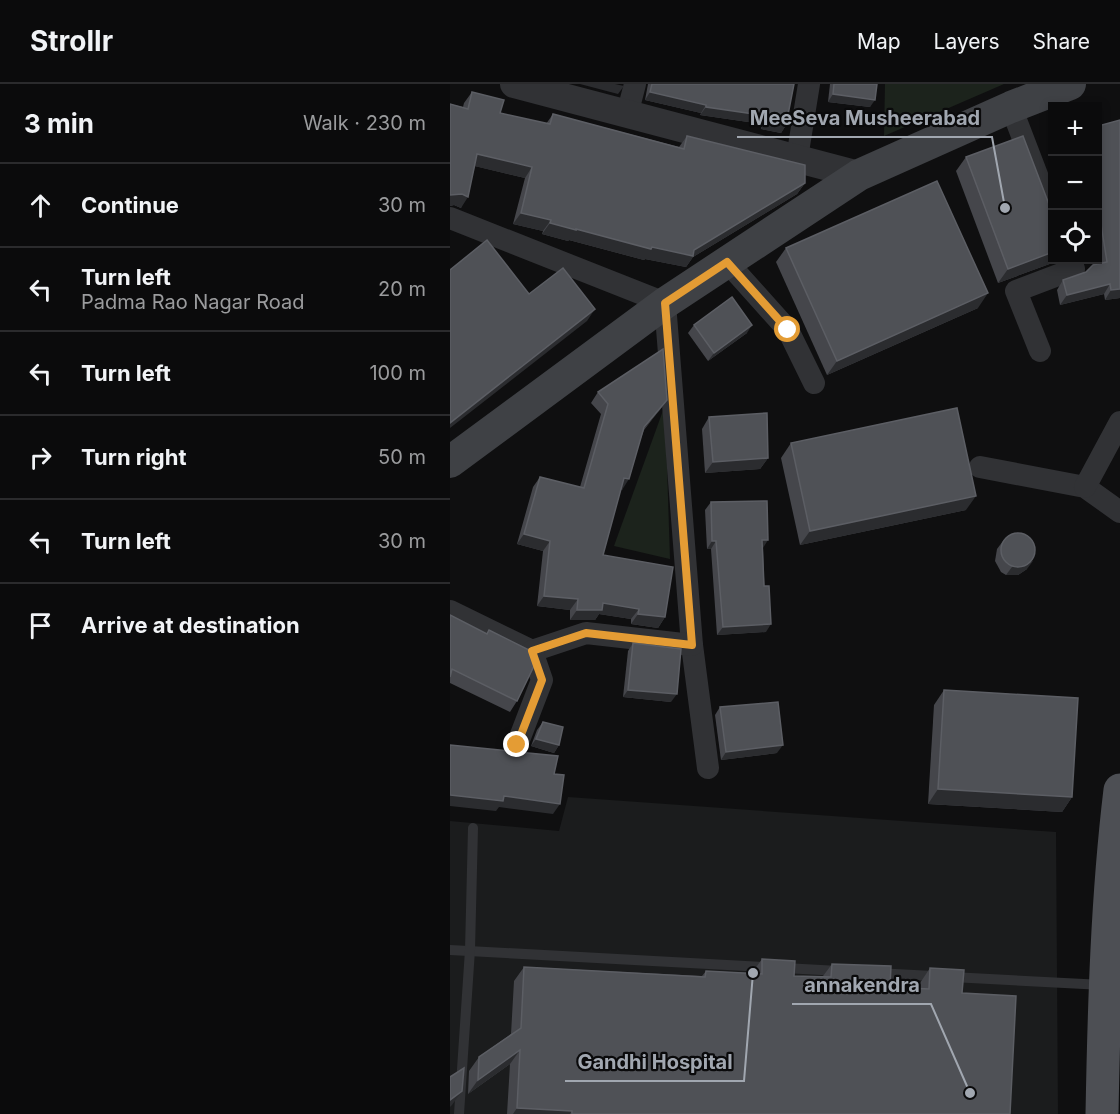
<!DOCTYPE html>
<html lang="en">
<head>
<meta charset="utf-8">
<style>
	:root { --surface:#0b0b0c; --page:#19191a; --text:#f1f3f6; --muted:#9a9b9d; --line:#2b2b2d }
	body { margin:0; font-family:Inter,sans-serif; background:var(--page); color:var(--text) }
	.controls { position:absolute; right:18px; top:18px; display:grid; overflow:hidden; border-radius:0px; box-shadow:0 3px 9px #0003 }
	.controls button { width:54px; height:54px; display:grid; place-items:center; padding:0; border:0; border-bottom:2px solid var(--line); background:var(--surface); color:var(--text); font:30px sans-serif }
	.stop { position:absolute; width:18px; height:18px; margin:-14px; border:4px solid #e49c34; border-radius:50%; background:#fff }
	.stop.end { background:#e49c34; border-color:#fff; box-shadow:0 2px 6px #0008 }
	.list { margin:0; padding:0; list-style:none }
	h2 { display:flex; justify-content:space-between; align-items:center; height:78px; margin:0; padding:0 24px; font-size:26px }
	h2 small { font-size:20px; font-weight:400; color:var(--muted) }
	.list li { display:grid; grid-template-columns:39px 1fr auto; gap:18px; align-items:center; box-sizing:border-box; height:84px; padding:0 24px; border-top:2px solid var(--line) }
	.list b { display:block; font-size:22px; white-space:nowrap }
	.list p { margin:0; font-size:20px; white-space:nowrap; color:var(--muted) }
	.list em { font-size:20px; font-style:normal; color:var(--muted) }
	.icon { flex:none; width:33px; height:33px; fill:none; stroke:currentColor; stroke-width:2; stroke-linecap:round; stroke-linejoin:round }
	.map { position:relative; flex:none; width:670px; height:1030px; overflow:hidden }
	header { display:flex; align-items:center; gap:36px; box-sizing:border-box; height:84px; padding:0 30px; background:var(--surface); border-bottom:2px solid var(--line) }
	header strong { font-size:28px }
	nav { display:flex; gap:33px; margin-inline-start:auto; font-size:21px }
	main { display:flex }
	aside { flex:1; background:var(--surface) }
	.map>svg:first-child { display:block }
	.built { fill:#1b1c1d }
	.green { fill:#1c231c }
	.lines { fill:none; stroke-linecap:round; stroke-linejoin:round }
	.service { stroke:#313235; stroke-width:10 }
	.minor { stroke:#313235; stroke-width:22 }
	.tertiary { stroke:#313235; stroke-width:28 }
	.secondary { stroke:#3f4145; stroke-width:32 }
	.primary { stroke:#4d4f54; stroke-width:33 }
	.wall { fill:#45464b }
	.shaded-wall { fill:#2b2c2f }
	.building { fill:#4f5156; stroke:#5c5e64; stroke-width:1.5 }
	.route { stroke:#e49c34; stroke-width:8 }
	.leader { fill:none; stroke:#a1a7b0; stroke-width:2 }
	.callout-dot { fill:#a1a7b0; stroke:#0a0a0b; stroke-width:2 }
	.callout-label { font-size:20px; text-anchor:middle; font-weight:bold; fill:#a1a7b0; stroke:#0a0a0b; stroke-width:4.5; stroke-linejoin:round; paint-order:stroke }
</style>
</head>
<body>
<header>
<strong>Strollr</strong>
<nav><a>Map</a><a>Layers</a><a>Share</a></nav>
</header>
<main>
<aside>
<h2>3 min<small>Walk · 230 m</small></h2>
<ul class="list">
<li><svg class="icon" aria-label="ahead" viewBox="0 0 24 24"><path d="M12 20V5M6 11l6-6 6 6"/></svg><div><b>Continue</b></div><em>30 m</em></li>
<li><svg class="icon" aria-label="left" viewBox="0 0 24 24"><path d="M17 20v-9H6M10 6l-5 5 5 5"/></svg><div><b>Turn left</b><p>Padma Rao Nagar Road</p></div><em>20 m</em></li>
<li><svg class="icon" aria-label="left" viewBox="0 0 24 24"><path d="M17 20v-9H6M10 6l-5 5 5 5"/></svg><div><b>Turn left</b></div><em>100 m</em></li>
<li><svg class="icon" aria-label="right" viewBox="0 0 24 24"><path d="M7 20v-9h11M14 6l5 5-5 5"/></svg><div><b>Turn right</b></div><em>50 m</em></li>
<li><svg class="icon" aria-label="left" viewBox="0 0 24 24"><path d="M17 20v-9H6M10 6l-5 5 5 5"/></svg><div><b>Turn left</b></div><em>30 m</em></li>
<li><svg class="icon" aria-label="arrive" viewBox="0 0 24 24"><path d="M6 21V4h12l-3 4 3 4H6"/></svg><div><b>Arrive at destination</b></div></li>
</ul>
</aside>
<div class="map">
<svg width="670" height="1030" viewBox="0 0 670 1030">
	<rect width="100%" height="100%" fill="#0f0f10"/>
	<polygon class="built" points="118,713 606,748 608,1030 0,1030 0,737 109,747"/>
	<g class="green">
		<polygon points="435,0 554,0 434,52"/>
		<polygon points="215,321 220,475 164,462"/>
	</g>
	<g class="lines">
		<g class="service">
			<polyline points="0,866 389,887"/>
			<polyline points="426,889 653,901"/>
			<polyline points="9,1030 20,866 23,744"/>
		</g>
		<g class="minor">
			<polyline points="561,23 602,130"/>
			<polyline points="177,31 185,0"/>
			<polyline points="347,74 359,0"/>
			<polyline points="0,134 215,219 242,561 258,684"/>
			<polyline points="277,178 338,246 364,299"/>
			<polyline points="590,267 566,207 624,185 620,176"/>
			<polyline points="530,383 635,403 670,428"/>
			<polyline points="635,403 670,338"/>
			<polyline points="0,527 82,567 136,549 242,561"/>
			<polyline points="67,661 92,596 82,567"/>
		</g>
		<polyline class="tertiary" points="64,0 409,91"/>
		<polyline class="secondary" points="0,378 215,219 409,91 561,23 620,0"/>
		<path class="primary" d="M652,1030C654,922 657,814 670,706"/>
	</g>
	<g class="wall">
		<polygon points="198,0 344,0 336,41 331,49 311,45 312,40 250,31 251,29 195,16"/>
		<polygon points="380,0 427,0 420,23 378,18"/>
		<polygon points="22,8 50,29 96,40 103,30 229,63 237,52 355,99 347,110 243,173 236,183 195,175 194,176 119,156 118,157 92,150 93,147 63,140 75,94 25,82 11,124 4,121 0,122 0,20 13,23 14,19"/>
		<polygon points="670,36 670,214 655,216 654,210 610,221 607,206 613,196 636,188 649,180 648,173 648,42"/>
		<polygon points="516,73 605,178 548,199 506,87"/>
		<polygon points="336,164 528,224 377,291 326,178"/>
		<polygon points="244,241 297,249 258,277 238,249"/>
		<polygon points="148,308 217,316 194,346 172,406 171,405 153,471 215,533 208,544 181,540 181,535 149,530 145,536 120,536 120,526 87,522 93,467 67,460 83,403 90,393 130,403 151,330 141,319"/>
		<polygon points="259,333 318,374 310,385 255,389 252,345"/>
		<polygon points="341,359 516,426 350,461 331,374"/>
		<polygon points="261,418 313,464 316,548 267,551 261,465 257,465 255,426"/>
		<polygon points="553,457 577,485 568,491 556,491 551,488 545,477 547,465"/>
		<polygon points="0,531 37,550 39,546 67,617 60,628 0,599"/>
		<polygon points="183,559 221,618 173,613 178,567"/>
		<polygon points="494,606 622,713 612,728 478,720 484,621"/>
		<polygon points="270,623 327,669 271,676 265,631"/>
		<polygon points="93,638 109,661 104,669 81,662 87,646"/>
		<polygon points="312,875 344,892 373,892 382,880 440,903 470,904 470,899 480,884 512,909 560,1030 57,1030 60,980 18,1010 19,987 29,973 61,950 64,897 74,883 252,892 256,887 302,889"/>
	</g>
	<g class="shaded-wall">
		<polygon points="130,0 165,0 174,2 168,10"/>
		<polygon points="200,8 256,21 251,29 195,16"/>
		<polygon points="383,10 425,16 420,23 378,18"/>
		<polygon points="256,23 317,32 312,40 250,31"/>
		<polygon points="316,37 336,41 331,49 311,45"/>
		<polygon points="27,70 82,83 75,94 20,81"/>
		<polygon points="355,99 347,110 243,173 236,183 195,175 194,176 119,156 118,157 92,150 100,139 126,145 244,166"/>
		<polygon points="12,110 18,113 11,124 4,121 0,122 0,111"/>
		<polygon points="71,129 101,136 93,147 63,140"/>
		<polygon points="603,168 603,176 606,176 605,178 548,199 558,185"/>
		<polygon points="660,200 654,210 610,221 617,211"/>
		<polygon points="670,205 670,214 655,216 661,206"/>
		<polygon points="538,209 528,224 377,291 387,277"/>
		<polygon points="145,225 137,237 0,344 0,339"/>
		<polygon points="302,241 297,249 258,277 264,269"/>
		<polygon points="217,316 210,326 187,353 194,343"/>
		<polygon points="318,374 310,385 255,389 263,378"/>
		<polygon points="174,394 179,395 172,406 167,404"/>
		<polygon points="526,412 516,426 350,461 360,447"/>
		<polygon points="74,450 100,457 93,467 67,460"/>
		<polygon points="312,456 318,456 313,464"/>
		<polygon points="262,457 266,457 261,465 257,465"/>
		<polygon points="583,477 577,485 568,491 556,491 562,483"/>
		<polygon points="94,512 128,515 120,526 87,522"/>
		<polygon points="153,519 189,525 181,535 149,530 145,536 120,536 127,526"/>
		<polygon points="188,530 215,533 208,544 181,540"/>
		<polygon points="321,540 316,548 267,551 273,543"/>
		<polygon points="178,606 227,610 221,618 173,613"/>
		<polygon points="86,655 109,661 104,669 81,662"/>
		<polygon points="333,661 327,669 271,676 276,668"/>
		<polygon points="488,705 622,713 612,728 478,720"/>
		<polygon points="0,711 54,712 110,720 103,730 49,723 46,727 0,722"/>
		<polygon points="70,966 60,980 18,1010 28,996"/>
		<polygon points="12,1007 2,1021 0,1023 0,1016"/>
		<polygon points="67,1024 122,1027 120,1030 63,1030"/>
	</g>
	<g class="building">
		<polygon points="202,0 344,0 336,41 316,37 317,32 256,23 256,21 200,8"/>
		<polygon points="384,0 427,0 425,16 383,10"/>
		<polygon points="22,8 54,16 50,29 100,40 103,30 234,65 237,52 355,81 355,99 244,166 243,172 202,163 201,165 126,145 126,146 100,139 101,136 71,129 82,83 27,70 18,113 12,110 0,111 0,20 18,25"/>
		<polygon points="670,36 670,205 661,206 660,200 617,211 613,196 636,188 643,181 657,178 648,121 648,42"/>
		<polygon points="573,52 603,131 603,168 558,185 516,73"/>
		<polygon points="487,97 538,209 387,277 336,164"/>
		<polygon points="37,156 79,210 113,184 145,225 0,339 0,186"/>
		<polygon points="282,213 302,241 264,269 244,241"/>
		<polygon points="213,265 217,316 194,343 179,395 174,394 153,471 223,483 215,533 188,530 189,525 153,519 152,526 127,526 128,515 94,512 100,457 74,450 90,393 134,404 158,320 148,308"/>
		<polygon points="507,324 526,412 360,447 341,359"/>
		<polygon points="317,329 318,374 263,378 259,333"/>
		<polygon points="317,417 318,456 312,456 314,502 319,502 321,540 273,543 266,457 262,457 261,418"/>
		<circle cx="568" cy="466" r="17"/>
		<polygon points="0,531 37,550 39,546 79,566 84,582 67,617 2,585 0,593"/>
		<polygon points="183,559 231,565 227,610 178,606"/>
		<polygon points="494,606 628,614 622,713 488,705"/>
		<polygon points="328,618 333,661 276,668 270,623"/>
		<polygon points="93,638 113,643 109,661 86,655"/>
		<polygon points="0,661 108,672 104,690 114,691 110,720 54,712 53,717 0,711"/>
		<polygon points="312,875 345,877 344,892 381,893 382,880 441,882 440,903 479,905 480,884 514,886 512,909 566,912 560,1030 122,1030 122,1027 67,1024 70,966 28,996 29,973 71,944 74,883 255,893 256,887 312,890"/>
		<polygon points="14,984 12,1007 0,1016 0,993"/>
	</g>
	<g class="lines">
		<polyline class="route" points="67,661 92,596 82,567 136,549 242,561 215,219 277,178 338,246"/>
	</g>
	<path class="leader" d="M555 124L542 53H287M520 1009L481 920H342M303 889L294 997H115"/>
	<g class="callout-dot">
		<circle cx="555" cy="124" r="6"/>
		<circle cx="520" cy="1009" r="6"/>
		<circle cx="303" cy="889" r="6"/>
	</g>
	<g class="callout-label">
		<text x="415" y="41">MeeSeva Musheerabad</text>
		<text x="412" y="908">annakendra</text>
		<text x="205" y="985">Gandhi Hospital</text>
	</g>
</svg>
<div class="controls">
<button>+</button>
<button>−</button>
<button><svg class="icon" aria-label="locate" viewBox="0 0 24 24"><circle cx="12" cy="12" r="6"/><path d="M12 2v4M12 18v4M2 12h4M18 12h4"/></svg></button>
</div>
<div class="stop" style="left:338px;top:246px"></div>
<div class="stop end" style="left:67px;top:661px"></div>
</div>
</main>
</body>
</html>
